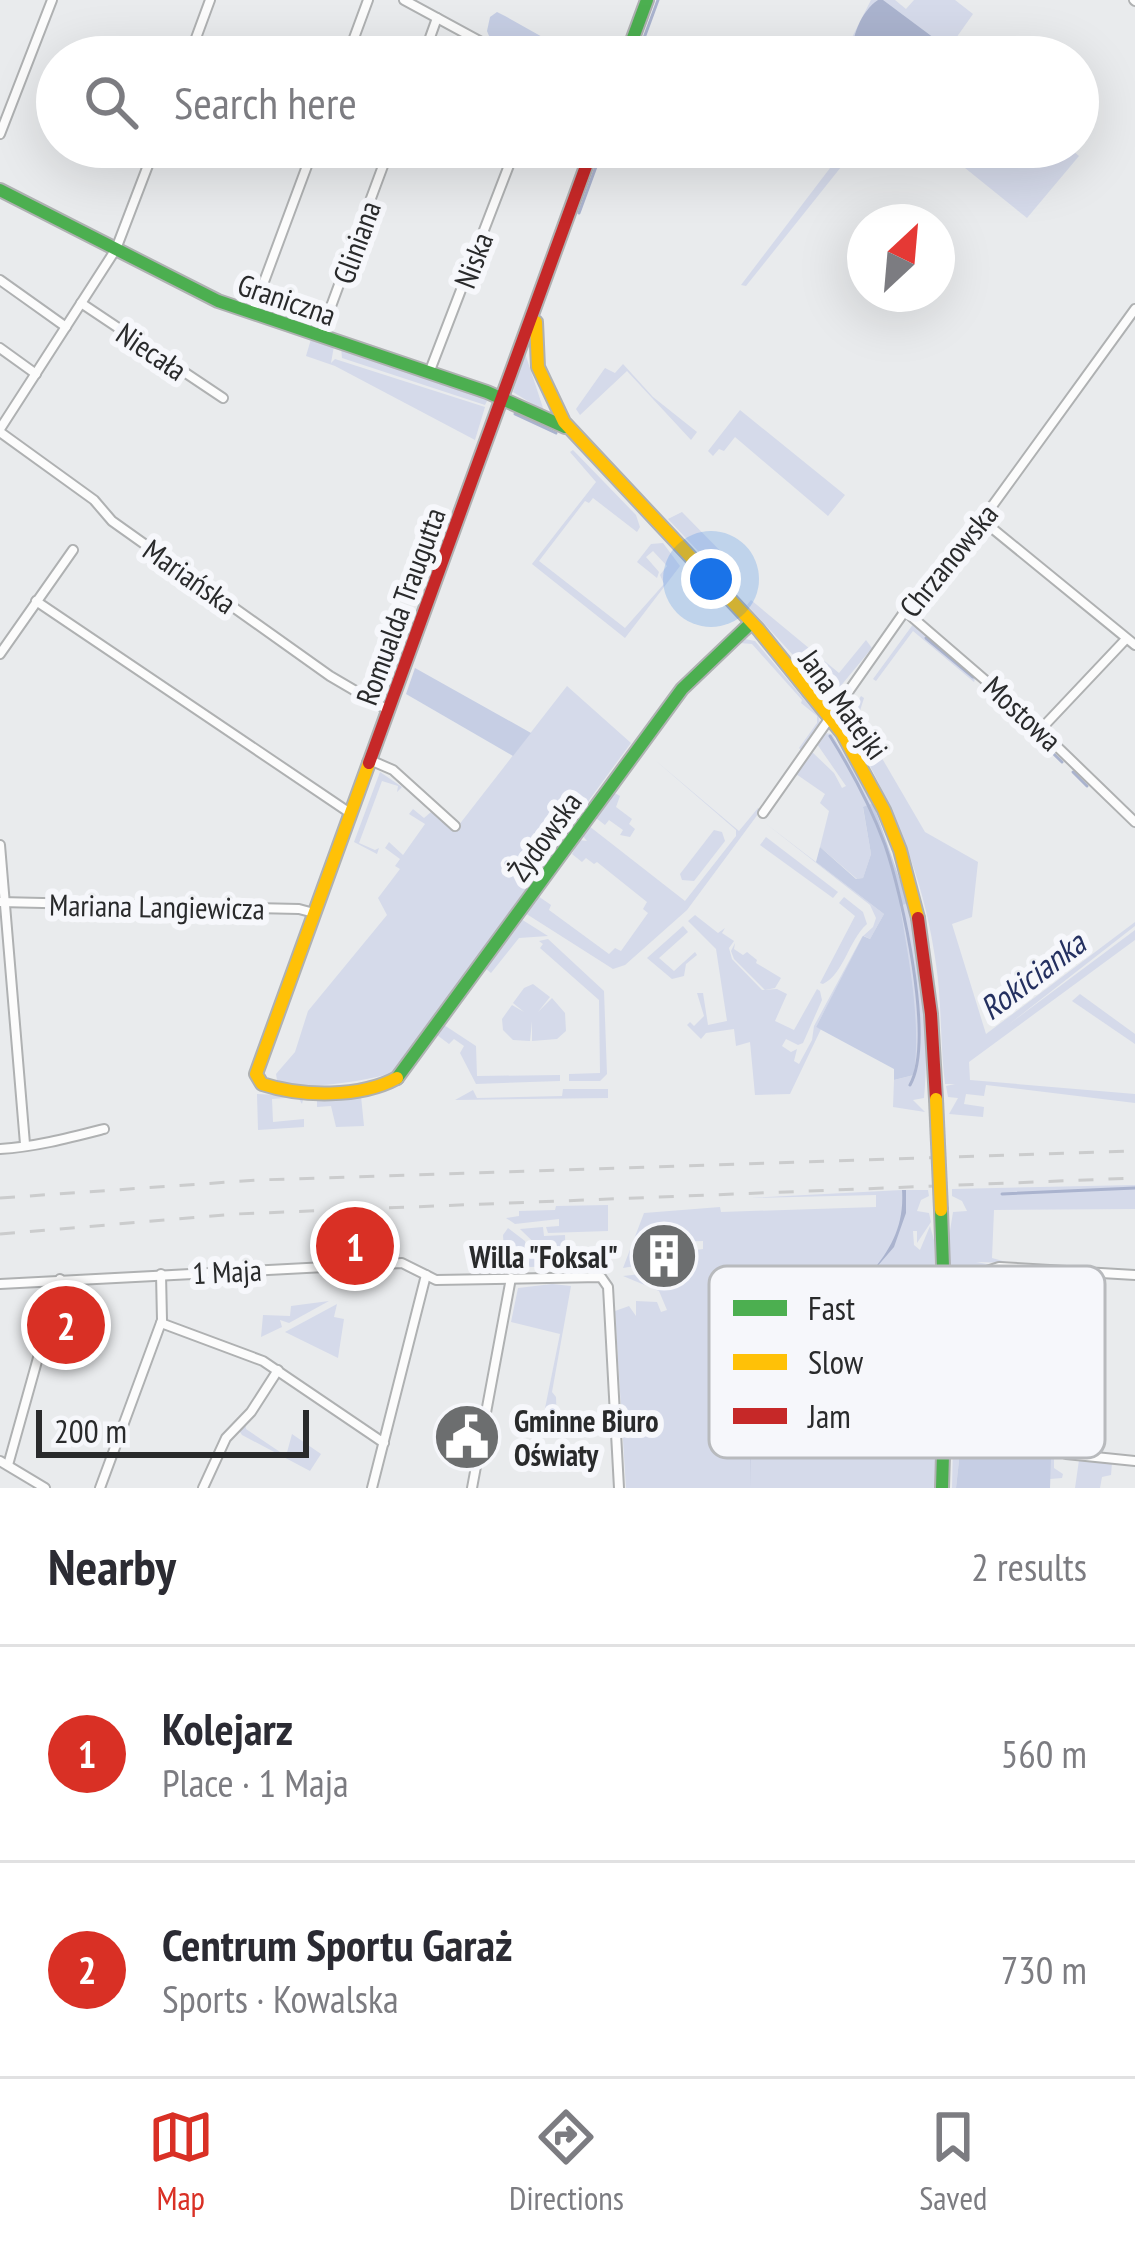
<!DOCTYPE html>
<html lang="en">
<head>
<meta charset="utf-8">
<style>
	:root { --surface:#fff; --page:#f7f7f7; --text:#2b2b33; --muted:#7c7c81; --line:#e1e1e2; --accent:#d93025 }
	body { margin:0; font-family:"PT Sans Narrow",sans-serif; background:var(--page); color:var(--text) }
	.compass { position:absolute; left:847px; top:204px; width:108px; height:108px; border-radius:50%; background:var(--surface); box-shadow:0 12px 48px #0002; rotate:26deg }
	.scale { position:absolute; left:36px; bottom:30px; width:273px; box-sizing:border-box; padding-left:12px; border:6px solid #292a2b; border-top:0; font-size:33px; line-height:42px; white-space:nowrap; color:#292a2b; -webkit-text-stroke:9px #f6f7fb; paint-order:stroke }
	.you { position:absolute; left:711px; top:579px; width:42px; height:42px; margin:-30px; border:9px solid #fff; border-radius:50%; background:#1a73e8; box-shadow:0 0 0 18px #1a73e833 }
	.badge { display:grid; place-items:center; width:78px; height:78px; border-radius:50%; background:var(--accent); color:#fff; font-size:39px; font-weight:700 }
	.pin { position:absolute; translate:-50% -50%; border:6px solid #fff; box-shadow:0 3px 12px #0006 }
	.list { margin:0; padding:0; list-style:none }
	h2 { display:flex; justify-content:space-between; align-items:center; height:156px; margin:0; padding:0 48px; font-size:51px }
	h2 small { font-size:39px; font-weight:400; color:var(--muted) }
	.list li { display:grid; grid-template-columns:78px 1fr auto; gap:36px; align-items:center; box-sizing:border-box; height:216px; padding:0 48px; border-top:3px solid var(--line) }
	.list b { display:block; font-size:45px; white-space:nowrap }
	.list p { margin:0; font-size:39px; white-space:nowrap; color:var(--muted) }
	.list em { font-size:39px; font-style:normal; color:var(--muted) }
	.icon { flex:none; width:66px; height:66px; fill:none; stroke:currentColor; stroke-width:2; stroke-linecap:round; stroke-linejoin:round }
	.map { position:relative; flex:none; width:1135px; height:1488px; overflow:hidden }
	.search { position:absolute; background:var(--surface); box-shadow:0 12px 48px #0002; left:36px; right:36px; top:36px; height:132px; display:flex; align-items:center; gap:30px; box-sizing:border-box; padding:0 42px; border-radius:66px; color:var(--muted); font-size:45px }
	.sheet { height:588px; background:var(--surface) }
	nav { display:flex; justify-content:space-around; align-items:center; box-sizing:border-box; height:168px; border-top:3px solid var(--line); background:var(--surface); font-size:33px; color:var(--muted) }
	nav a { display:grid; justify-items:center; gap:6px }
	nav .on { color:var(--accent) }
	.map>svg:first-child { display:block }
	.green { fill:#d5daea }
	.forest { fill:#c6cee4 }
	.water { fill:#aab3ce }
	.lines { fill:none; stroke-linecap:round; stroke-linejoin:round }
	.stream { stroke:#aab3ce; stroke-width:3 }
	.street-casing { stroke:#afb1b2; stroke-width:12 }
	.fast-casing { stroke:#afb1b2; stroke-width:16 }
	.slow-casing { stroke:#afb1b2; stroke-width:16 }
	.jam-casing { stroke:#afb1b2; stroke-width:16 }
	.street { stroke:#fcfcfc; stroke-width:8 }
	.fast { stroke:#4caf50; stroke-width:12 }
	.slow { stroke:#ffc107; stroke-width:12 }
	.jam { stroke:#c62828; stroke-width:12 }
	.rail { stroke:#cbcccd; stroke-width:3; stroke-dasharray:15 15; stroke-linecap:butt }
	.slow-bridge-casing { stroke:#afb1b2; stroke-width:16; stroke-linecap:butt }
	.slow-bridge { stroke:#ffc107; stroke-width:12 }
	.labels { text-anchor:middle; dominant-baseline:central; stroke-width:12; stroke-linejoin:round; paint-order:stroke }
	.street-label { font-size:30px; fill:#292a2b; stroke:#f6f7fb }
	.poi-label { font-size:30px; font-weight:bold; fill:#292a2b; stroke:#f6f7fb; text-anchor:end }
	.water-label { font-size:33px; font-style:italic; fill:#243060; stroke:#f6f7fb }
	.key { fill:#f6f7fb; stroke:#b8babd; stroke-width:3 }
	.key-label { font-size:33px; fill:#292a2b }
</style>
</head>
<body>
<div class="map">
<svg width="1135" height="1488" viewBox="0 0 1135 1488">
	<rect width="100%" height="100%" fill="#e9ebed"/>
	<g class="green">
		<polygon points="871,0 895,0 906,9 914,0 955,0 973,14 949,48 959,57 842,57"/>
		<polygon points="846,147 857,147 746,286 741,285"/>
		<polygon points="939,147 1068,147 1079,156 1027,218"/>
		<polygon points="266,293 322,318 318,325 264,310"/>
		<polygon points="311,339 334,346 331,363 335,359 485,407 475,440 335,366 306,356"/>
		<polygon points="341,348 483,396 487,401 485,405 342,358"/>
		<polygon points="525,353 544,411 513,392"/>
		<polygon points="623,364 653,397 697,432 691,440 627,371 580,415 576,409 605,368 615,373"/>
		<polygon points="740,410 845,495 828,516 735,437 724,451 719,449 713,456 708,451"/>
		<polygon points="573,450 636,515 640,527 637,532 593,498 589,503 585,501 539,561 625,628 664,584 660,575 667,566 653,551 646,557 659,572 657,578 637,562 651,544 663,543 680,566 625,638 532,564 596,482 570,452"/>
		<polygon points="682,512 732,563 734,575 728,583 668,519"/>
		<polygon points="751,600 839,673 866,640 872,648 839,688 826,691 747,605"/>
		<polygon points="914,623 976,676 974,682 913,631 876,681 873,679"/>
		<polygon points="745,639 755,641 819,717 820,724 802,751 799,748 817,723 817,716 801,703 802,700 752,644 739,643"/>
		<path d="M567,686L631,743L554,848L543,841L525,867L536,875L392,1073C365,1081 302,1092 277,1080L276,1074L295,1052L308,1011L387,915L378,898L400,869L395,866L400,859L385,848L389,842L403,855L425,824L409,814L413,809L424,818L431,812L455,830Z"/>
		<path d="M861,696L864,698L858,717L925,832L978,862L972,917L952,924L986,1034L1135,922V926L1008,1025L1135,930V940L969,1062L970,1080L1135,1094V1103L986,1085L984,1096L966,1094L964,1104L984,1107L983,1117L949,1114L958,1098L948,1097L946,1086L955,1084H945C940,1044 942,1004 936,964C924,876 891,798 845,722Z"/>
		<polygon points="825,733 832,734 873,803 863,808 871,854 863,878 857,879 820,847 829,811 820,803 825,794 796,774 811,751 834,773 842,788 846,786 817,744"/>
		<polygon points="655,760 739,831 758,808 761,810 687,910 625,965 613,969 525,913 538,896 551,905 549,910 609,954 615,948 621,951 648,913 643,909 647,902 597,862 594,864 586,858 582,862 572,854 579,840 587,841 582,835 589,826 685,901 736,836 736,830"/>
		<polygon points="380,772 402,787 397,792 398,786 382,781 359,843 375,850 379,848 377,854 354,842"/>
		<polygon points="613,792 620,796 616,807 632,819 629,824 635,829 630,837 620,835 623,830 609,820 605,825 596,818"/>
		<polygon points="765,823 884,914 870,939 864,936 816,1027 821,1029 790,1094 755,1095 750,1042 736,1046 734,1029 706,1033 701,1039 687,1025 690,1022 694,1026 704,1016 697,993 703,993 708,1025 727,1021 716,949 688,921 695,915 718,933 725,928 722,933 734,941 729,948 732,959 762,990 777,989 787,994 775,1021 794,1030 817,989 820,991 822,1000 803,1043 798,1045 786,1039 782,1046 791,1052 797,1049 794,1061 799,1064 812,1040 814,1026 862,937 873,927 876,918 870,905"/>
		<polygon points="714,830 722,832 725,841 694,881 682,880 680,874"/>
		<polygon points="766,837 838,892 833,898 760,845"/>
		<path d="M844,897L863,912L867,924C848,941 844,974 823,984L820,983L855,916L839,903Z"/>
		<path d="M908,903C922,967 930,1033 924,1098L913,1100L925,1112L893,1107L894,1080L914,1075L915,1070L899,905Z"/>
		<polygon points="521,919 548,936 519,938 491,973 485,968"/>
		<polygon points="683,926 688,932 659,958 674,971 695,952 697,955 686,964 684,976 672,979 647,958"/>
		<polygon points="548,939 604,991 607,1074 600,1081 569,1081 569,1074 600,1073 599,1000 540,948 543,944 539,941"/>
		<polygon points="735,943 734,949 743,955 747,952 757,960 756,963 781,978 775,988 765,990 734,959 731,951"/>
		<polygon points="533,984 550,997 538,1012 552,998 565,1013 566,1031 557,1039 532,1041 532,1021 530,1041 513,1040 503,1030 502,1019 512,1005 524,1012 513,1003 524,988"/>
		<polygon points="1080,994 1135,1034 1135,1044 1072,1001"/>
		<polygon points="444,1025 476,1046 477,1076 560,1075 560,1081 476,1084 460,1053 464,1046 454,1039 449,1044 437,1035"/>
		<polygon points="563,1089 608,1089 608,1098 455,1100 473,1090 477,1098 562,1096"/>
		<polygon points="257,1094 304,1096 302,1104 298,1097 272,1099 273,1122 304,1119 304,1127 258,1130"/>
		<polygon points="361,1096 364,1126 336,1127 331,1106 317,1107 317,1097"/>
		<polygon points="1135,1185 1135,1209 994,1210 992,1258 1010,1263 976,1262 992,1265 984,1268 979,1278 967,1427 963,1437 953,1437 949,1237 953,1212 967,1211 962,1201 952,1196 952,1189"/>
		<polygon points="902,1190 905,1206 906,1190 928,1190 929,1196 921,1200 917,1211 929,1213 931,1222 917,1243 917,1231 913,1231 914,1245 920,1250 930,1226 934,1240 938,1387 934,1488 626,1488 615,1311 629,1306 636,1316 636,1301 657,1302 661,1312 667,1310 659,1291 623,1276 641,1274 643,1279 669,1284 682,1282 689,1269 689,1251 703,1249 703,1241 647,1243 641,1249 646,1252 646,1264 623,1268 644,1213 720,1207 721,1212 876,1207 876,1195 750,1198"/>
		<polygon points="608,1205 608,1231 548,1233 546,1227 559,1226 559,1219 515,1224 506,1218 519,1216 519,1211 555,1210 556,1206"/>
		<polygon points="543,1227 544,1236 565,1235 566,1266 556,1264 520,1229"/>
		<polygon points="508,1228 525,1241 527,1250 536,1251 553,1266 505,1268 503,1235"/>
		<polygon points="552,1284 571,1286 552,1392 556,1397 557,1426 564,1427 567,1432 540,1433 560,1334 511,1322 518,1288"/>
		<polygon points="329,1301 289,1323 280,1320 282,1327 261,1337 263,1315 290,1316 291,1306"/>
		<polygon points="337,1304 334,1317 344,1319 338,1358 285,1332"/>
		<polygon points="245,1422 246,1429 286,1456 292,1434 321,1454 310,1471 242,1435 238,1429"/>
		<polygon points="953,1443 1054,1455 1054,1468 1063,1474 1062,1478 1050,1479 1050,1457 960,1451 956,1488 952,1488"/>
		<polygon points="1069,1457 1135,1463 1135,1465 1112,1463 1111,1475 1102,1477 1100,1488 1075,1488 1079,1460"/>
	</g>
	<g class="forest">
		<polygon points="497,12 505,16 578,57 520,57 491,41 487,31 490,17"/>
		<polygon points="415,668 531,733 513,756 406,694"/>
		<path d="M873,803L908,903L900,906C909,963 921,1017 914,1075L894,1080V1069L816,1027L863,936L870,939L884,914L816,862L820,847L856,879L863,878L871,854L863,807Z"/>
		<polygon points="960,1451 1051,1457 1050,1488 956,1488"/>
	</g>
	<g class="water">
		<path d="M878,0H883L942,44L940,57H852C851,38 861,11 878,0Z"/>
		<path d="M902,1190H906V1213L894,1247L765,1397L752,1431L750,1488L752,1416L766,1392L830,1319L828,1315H833C867,1275 906,1247 902,1190Z"/>
	</g>
	<g class="lines">
		<g class="stream">
			<polyline points="637,57 658,0"/>
			<polyline points="579,213 597,164"/>
			<polyline points="515,414 556,433"/>
			<polyline points="926,638 973,677"/>
			<polyline points="983,686 1003,705"/>
			<polyline points="1017,718 1062,762"/>
			<path d="M830,736C852,771 871,807 885,845C902,894 935,1041 910,1085"/>
			<polyline points="1073,772 1087,786"/>
			<polyline points="1002,1194 1135,1188"/>
		</g>
		<defs>
			<g id="street">
				<polyline points="404,0 509,57"/>
				<polyline points="1134,0 1135,1"/>
				<polyline points="189,57 210,0"/>
				<polyline points="347,57 368,0"/>
				<polyline points="423,57 437,18"/>
				<polyline points="0,134 52,0"/>
				<polyline points="0,280 66,327"/>
				<polyline points="81,303 223,398"/>
				<polyline points="252,314 314,147"/>
				<polyline points="320,336 390,147"/>
				<polyline points="0,348 36,374"/>
				<polyline points="429,373 516,147"/>
				<polyline points="0,429 116,249 155,147"/>
				<polyline points="0,432 94,500 112,521 330,676 388,710"/>
				<polyline points="982,520 1135,645"/>
				<polyline points="36,601 350,813"/>
				<polyline points="905,611 1014,705 1135,822"/>
				<polyline points="0,654 73,550"/>
				<polyline points="1041,729 1126,639"/>
				<polyline points="370,760 393,770 455,826"/>
				<polyline points="763,813 905,611 982,520 1135,309"/>
				<polyline points="0,845 25,1144"/>
				<polyline points="0,902 299,909 314,913"/>
				<path d="M0,1149C35,1147 69,1138 104,1129"/>
				<polyline points="1082,1272 1066,1454 1135,1461"/>
				<polyline points="0,1284 402,1263 436,1280 601,1277 608,1287 619,1488"/>
				<polyline points="161,1323 263,1361 384,1443"/>
				<polyline points="969,1440 987,1271 999,1267 1135,1275"/>
				<polyline points="0,1461 45,1488"/>
				<polyline points="8,1465 60,1279"/>
				<polyline points="100,1488 162,1320 161,1274"/>
				<polyline points="203,1488 226,1438 251,1412 278,1370"/>
				<polyline points="372,1488 426,1275"/>
				<polyline points="472,1488 511,1278"/>
			</g>
			<g id="fast">
				<polyline points="626,57 647,0"/>
				<polyline points="0,190 218,301 487,392 565,427"/>
				<polyline points="397,1078 682,689 750,624"/>
				<polyline points="941,1210 946,1353 942,1488"/>
			</g>
			<g id="slow">
				<polyline points="536,322 538,367 564,422 758,629 842,733 884,810 900,850 918,918"/>
				<path d="M369,763L256,1074L262,1084C302,1097 360,1098 397,1078"/>
			</g>
			<g id="jam">
				<polyline points="369,763 593,147"/>
				<polyline points="918,918 931,1014 936,1099"/>
			</g>
		</defs>
		<use href="#street" class="street-casing"/>
		<use href="#fast" class="fast-casing"/>
		<use href="#slow" class="slow-casing"/>
		<use href="#jam" class="jam-casing"/>
		<use href="#street" class="street"/>
		<use href="#fast" class="fast"/>
		<use href="#slow" class="slow"/>
		<use href="#jam" class="jam"/>
		<g class="rail">
			<polyline points="0,1198 258,1180 1135,1151"/>
			<polyline points="0,1234 236,1214 1135,1178"/>
		</g>
		<defs>
			<polyline id="slow-bridge" points="936,1099 941,1210"/>
		</defs>
		<use href="#slow-bridge" class="slow-bridge-casing"/>
		<use href="#slow-bridge" class="slow-bridge"/>
	</g>
	<defs>
		<symbol id="building-disc" viewBox="-11 -11 22 22"><circle r="9.5" fill="#6c6e6f" stroke="#f6f7fb"/><path d="M-4-6H4V6H1V3H-1V6H-4ZM-2.5-4.3h1.7v1.8h-1.7ZM.8-4.3h1.7v1.8H.8ZM-2.5-1h1.7V.8h-1.7ZM.8-1h1.7V.8H.8Z" fill="#fff"/></symbol>
		<symbol id="civic-disc" viewBox="-11 -11 22 22"><circle r="9.5" fill="#6c6e6f" stroke="#f6f7fb"/><path d="M-.6-6.5H3V-4.5H.6V-3L4-1V1h2V6H-6V1h2V-1L-.6-3ZM-1.2 2.5V6h2.4V2.5Z" fill="#fff"/></symbol>
	</defs>
	<g fill-rule="evenodd">
		<use href="#building-disc" x="626" y="1218" width="76" height="76"/>
		<use href="#civic-disc" x="429" y="1399" width="76" height="76"/>
	</g>
	<g class="labels">
		<g class="street-label">
			<text transform="translate(356 242) rotate(-70)">Gliniana</text>
			<text transform="translate(473 260) rotate(-69)">Niska</text>
			<text transform="translate(287 299) rotate(19)">Graniczna</text>
			<text transform="translate(152 351) rotate(34)">Niecała</text>
			<text transform="translate(948 560) rotate(-51)">Chrzanowska</text>
			<text transform="translate(190 576) rotate(35)">Mariańska</text>
			<text transform="translate(400 606) rotate(-70)">Romualda Traugutta</text>
			<text transform="translate(844 704) rotate(54)">Jana Matejki</text>
			<text transform="translate(1023 713) rotate(43)">Mostowa</text>
			<text transform="translate(544 836) rotate(-54)">Żydowska</text>
			<text transform="translate(157 906) rotate(1)">Mariana Langiewicza</text>
			<text transform="translate(227 1271) rotate(-3)">1 Maja</text>
		</g>
		<g class="poi-label">
			<text x="618" y="1256">Willa "Foksal"</text>
			<text x="514" y="1420" text-anchor="start">Gminne Biuro<tspan x="514" dy="34">Oświaty</tspan></text>
		</g>
		<g class="water-label">
			<text transform="translate(1032 975) rotate(-37)">Rokicianka</text>
		</g>
	</g>
	<rect x="709" y="1266" width="396" height="192" rx="18" class="key"/>
	<rect x="733" y="1300" width="54" height="16" fill="#4caf50"/>
	<rect x="733" y="1354" width="54" height="16" fill="#ffc107"/>
	<rect x="733" y="1408" width="54" height="16" fill="#c62828"/>
	<g class="key-label">
		<text x="808" y="1320">Fast</text>
		<text x="808" y="1374">Slow</text>
		<text x="808" y="1428">Jam</text>
	</g>
</svg>
<svg class="compass" viewBox="-18 -18 36 36"><path d="M0-13l5 13h-10z" fill="#e53935"/><path d="M0 13l5-13h-10z" fill="#7c7c81"/></svg>
<div class="scale">200 m</div>
<div class="you"></div>
<div class="pin badge" style="left:355px;top:1246px">1</div>
<div class="pin badge" style="left:66px;top:1325px">2</div>
<div class="search"><svg class="icon" aria-label="search" viewBox="0 0 24 24"><circle cx="10" cy="10" r="6"/><path d="M15 15l6 6"/></svg>Search here</div>
</div>
<section class="sheet">
<h2>Nearby<small>2 results</small></h2>
<ul class="list">
<li><span class="badge">1</span><div><b>Kolejarz</b><p>Place · 1 Maja</p></div><em>560 m</em></li>
<li><span class="badge">2</span><div><b>Centrum Sportu Garaż</b><p>Sports · Kowalska</p></div><em>730 m</em></li>
</ul>
</section>
<nav>
<a class="on"><svg class="icon" aria-label="map" viewBox="0 0 24 24"><path d="M3 6l6-2 6 2 6-2v14l-6 2-6-2-6 2zM9 4v14M15 6v14"/></svg>Map</a>
<a><svg class="icon" aria-label="directions" viewBox="0 0 24 24"><path d="M12 3l9 9-9 9-9-9zM9 14v-3h6M13 9l2 2-2 2"/></svg>Directions</a>
<a><svg class="icon" aria-label="saved" viewBox="0 0 24 24"><path d="M7 4h10v16l-5-4-5 4z"/></svg>Saved</a>
</nav>
</body>
</html>
